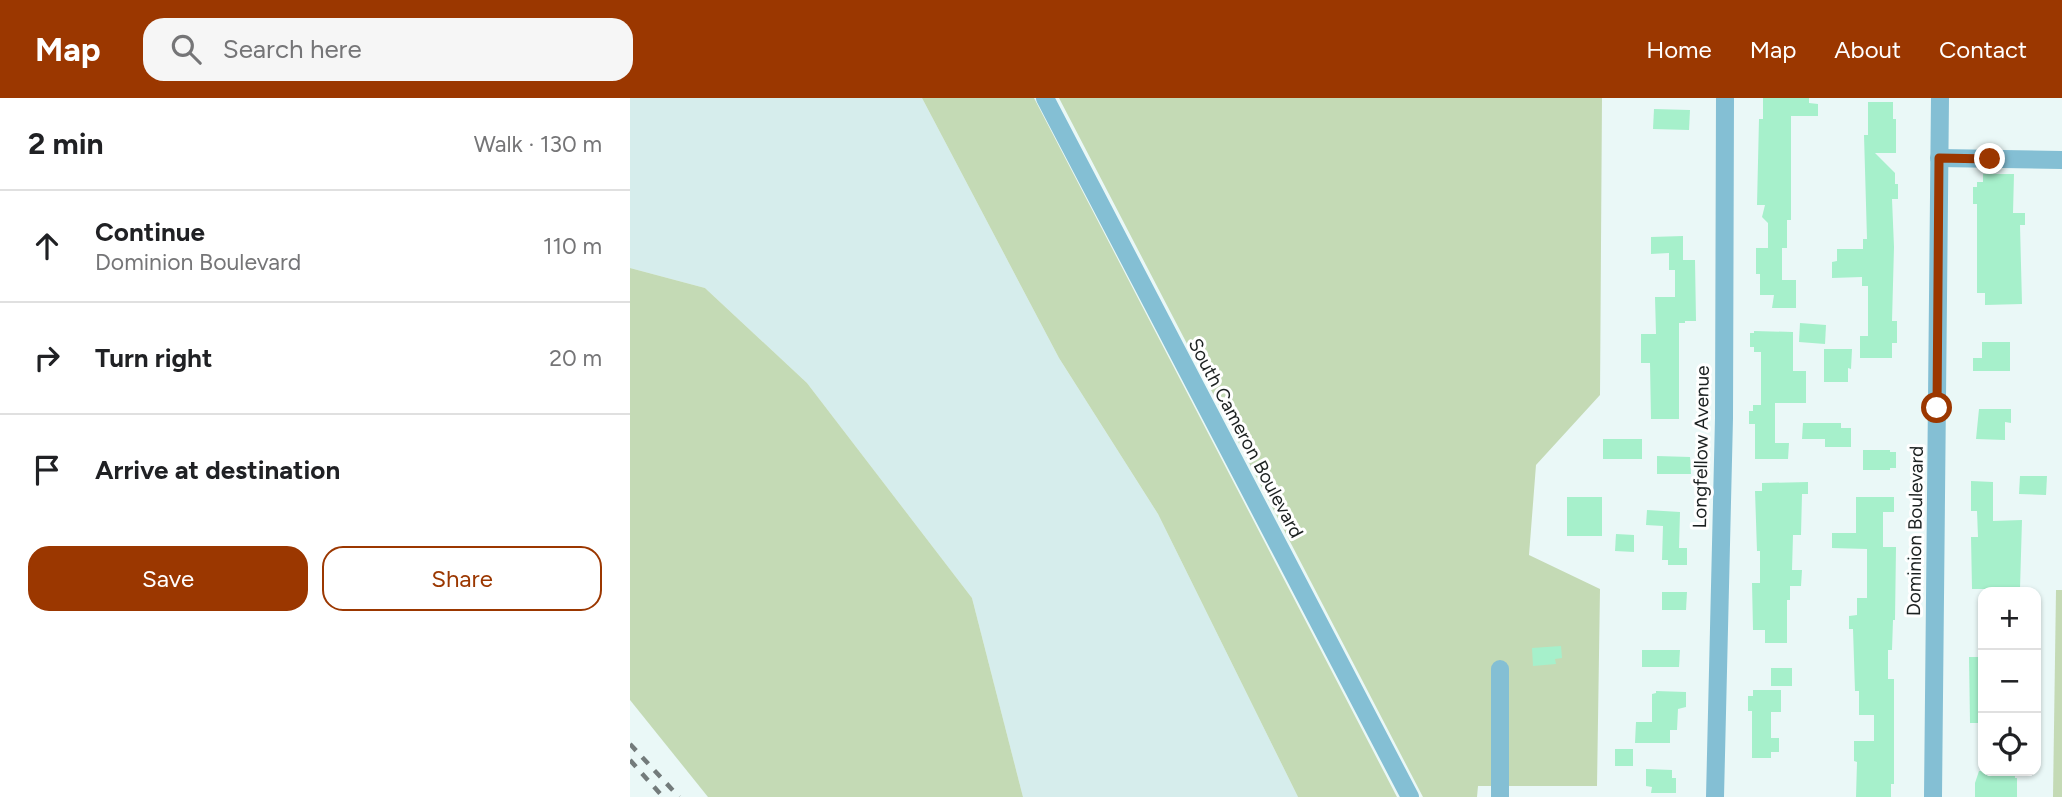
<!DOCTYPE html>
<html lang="en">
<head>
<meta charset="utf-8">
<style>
	:root { --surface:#fff; --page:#f6f6f6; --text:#202124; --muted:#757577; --line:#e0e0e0; --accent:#9b3700 }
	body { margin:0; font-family:Figtree,sans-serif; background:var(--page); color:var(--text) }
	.controls { position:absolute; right:21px; bottom:21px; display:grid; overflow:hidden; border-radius:14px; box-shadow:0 2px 5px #0004 }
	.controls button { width:63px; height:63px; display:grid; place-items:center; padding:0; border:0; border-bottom:2px solid var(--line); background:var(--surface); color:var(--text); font:35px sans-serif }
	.stop { position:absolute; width:21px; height:21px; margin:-16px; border:5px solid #9b3700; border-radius:50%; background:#fff }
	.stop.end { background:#9b3700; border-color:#fff; box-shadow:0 2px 7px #0008 }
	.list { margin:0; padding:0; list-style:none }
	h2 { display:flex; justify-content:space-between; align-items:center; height:91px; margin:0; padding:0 28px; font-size:30px }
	h2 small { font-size:23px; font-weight:400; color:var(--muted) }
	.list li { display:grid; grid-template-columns:46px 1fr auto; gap:21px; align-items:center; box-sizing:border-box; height:112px; padding:0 28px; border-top:2px solid var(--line) }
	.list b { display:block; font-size:26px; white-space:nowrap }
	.list p { margin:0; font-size:23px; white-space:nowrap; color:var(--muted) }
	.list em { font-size:23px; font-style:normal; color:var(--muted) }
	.actions { display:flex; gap:14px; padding:21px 28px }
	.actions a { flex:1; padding:16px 0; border:2px solid var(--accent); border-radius:21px; text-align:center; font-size:24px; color:var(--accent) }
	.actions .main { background:var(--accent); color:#fff }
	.icon { flex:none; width:38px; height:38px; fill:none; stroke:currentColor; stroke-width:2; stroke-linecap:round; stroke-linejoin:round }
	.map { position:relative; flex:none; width:1432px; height:699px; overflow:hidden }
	header { display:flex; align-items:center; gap:42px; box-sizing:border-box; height:98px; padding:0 35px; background:var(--accent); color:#fff }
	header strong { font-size:33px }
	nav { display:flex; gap:38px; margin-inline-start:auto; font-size:24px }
	.search { width:490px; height:63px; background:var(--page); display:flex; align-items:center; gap:18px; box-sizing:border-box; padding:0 24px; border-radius:21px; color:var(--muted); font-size:26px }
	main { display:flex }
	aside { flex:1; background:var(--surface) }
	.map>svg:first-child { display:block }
	.built { fill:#d6edec }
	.green { fill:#c4dab5 }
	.building { fill:#a6f0cb }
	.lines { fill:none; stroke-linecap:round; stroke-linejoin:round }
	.minor { stroke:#84bfd4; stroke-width:18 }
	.rail { stroke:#737b7b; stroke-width:4.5; stroke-dasharray:9 9; stroke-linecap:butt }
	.route { stroke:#9b3700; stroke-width:9 }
	.labels { text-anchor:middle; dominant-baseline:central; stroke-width:6; stroke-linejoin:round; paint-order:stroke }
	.street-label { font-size:19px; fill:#1c2121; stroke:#fff }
</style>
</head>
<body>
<header>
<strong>Map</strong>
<div class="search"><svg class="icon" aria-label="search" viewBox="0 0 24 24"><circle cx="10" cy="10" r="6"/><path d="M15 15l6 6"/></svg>Search here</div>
<nav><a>Home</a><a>Map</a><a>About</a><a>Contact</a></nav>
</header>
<main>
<aside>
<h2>2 min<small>Walk · 130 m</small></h2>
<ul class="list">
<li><svg class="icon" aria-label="ahead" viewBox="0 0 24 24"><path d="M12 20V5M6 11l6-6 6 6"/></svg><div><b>Continue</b><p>Dominion Boulevard</p></div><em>110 m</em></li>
<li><svg class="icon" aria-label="right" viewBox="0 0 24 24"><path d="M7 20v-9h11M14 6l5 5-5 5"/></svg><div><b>Turn right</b></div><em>20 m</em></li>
<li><svg class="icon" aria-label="arrive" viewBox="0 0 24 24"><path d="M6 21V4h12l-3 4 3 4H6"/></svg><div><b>Arrive at destination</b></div></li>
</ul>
<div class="actions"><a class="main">Save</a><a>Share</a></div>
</aside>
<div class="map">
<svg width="1432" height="699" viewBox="0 0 1432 699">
	<rect width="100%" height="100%" fill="#eaf8f7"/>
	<polygon class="built" points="0,0 292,0 429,260 528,416 668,699 393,699 342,500 177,285 75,190 0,170"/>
	<g class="green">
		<polygon points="292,0 404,0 767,699 668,699 528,416 429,260"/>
		<polygon points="429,0 972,0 970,297 906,367 899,457 970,491 967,688 848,688 847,699 793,699"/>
		<polygon points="0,170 75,190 177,285 342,500 393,699 78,699 0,602"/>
		<polygon points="1426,492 1432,492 1432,699 1423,699"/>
	</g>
	<g class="building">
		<polygon points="1133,0 1179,0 1179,5 1188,6 1188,18 1161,18 1161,122 1157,122 1157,150 1152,150 1152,182 1166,182 1166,210 1142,210 1144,197 1130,197 1130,176 1126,176 1126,150 1138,150 1138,125 1132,119 1135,107 1127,107 1129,21 1133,21"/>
		<polygon points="1238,4 1263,4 1263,21 1266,21 1266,55 1245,55 1265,75 1265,86 1268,86 1268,101 1262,101 1264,149 1262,223 1267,223 1267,245 1262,245 1262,260 1230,260 1230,238 1238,238 1238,188 1232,188 1232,179 1202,180 1202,164 1207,163 1207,151 1233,151 1233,141 1237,141 1234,37 1238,37"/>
		<polygon points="1024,11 1060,12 1059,32 1023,31"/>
		<polygon points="1353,76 1384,76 1383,115 1395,115 1395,127 1390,127 1392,206 1355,207 1355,195 1347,195 1347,106 1343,106 1343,89 1347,89 1347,84 1353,84"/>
		<polygon points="1053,138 1053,162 1065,162 1066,223 1055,223 1055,225 1049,225 1049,321 1021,321 1020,265 1011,265 1011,236 1026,236 1025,199 1045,199 1045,172 1039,172 1039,155 1021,156 1021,139"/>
		<polygon points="1170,225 1196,227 1195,246 1169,244"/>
		<polygon points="1124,233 1163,234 1163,273 1176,273 1176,305 1145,305 1145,345 1159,345 1158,361 1125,361 1125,326 1119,326 1119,313 1123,313 1123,307 1131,307 1131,254 1124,254 1124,249 1120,249 1120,235 1124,235"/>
		<polygon points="1352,244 1380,244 1380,273 1343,273 1343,260 1352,260"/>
		<polygon points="1194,251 1222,251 1221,271 1218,270 1218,284 1194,284"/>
		<polygon points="1349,311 1381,311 1381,325 1375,324 1375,342 1346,341"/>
		<polygon points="1173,325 1211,325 1211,330 1221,330 1221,349 1195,349 1195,341 1172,341"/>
		<rect x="973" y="341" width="39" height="20"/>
		<polygon points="1233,352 1260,352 1260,354 1266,354 1266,370 1260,370 1260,372 1233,372"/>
		<polygon points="1027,358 1060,359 1061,376 1027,376"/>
		<polygon points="1390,378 1417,378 1416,397 1389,396"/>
		<polygon points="1341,383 1363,384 1363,423 1392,422 1390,491 1342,491 1341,439 1348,439 1347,413 1341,413"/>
		<polygon points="1178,384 1178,396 1172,396 1171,437 1163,437 1162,472 1172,472 1171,488 1160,488 1160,502 1157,502 1157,545 1135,545 1135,532 1123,532 1122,485 1130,485 1130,453 1127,453 1125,393 1132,393 1132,385"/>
		<rect x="937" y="399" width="35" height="39"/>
		<polygon points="1226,399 1264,399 1264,414 1253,414 1253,449 1266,449 1265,522 1263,522 1262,552 1258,552 1258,581 1264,581 1264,686 1261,686 1261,699 1226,699 1227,664 1224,663 1224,643 1244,643 1244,617 1229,617 1229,593 1225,593 1223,531 1219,531 1219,518 1227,517 1227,500 1237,500 1237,451 1202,450 1202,435 1226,435"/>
		<polygon points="1017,412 1050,414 1049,450 1057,450 1057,467 1038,467 1038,462 1032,462 1033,428 1016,427"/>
		<polygon points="986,436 1004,437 1004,454 985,453"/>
		<polygon points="1032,494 1057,494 1056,512 1032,512"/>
		<polygon points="931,548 932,560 925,561 926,566 903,568 902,550"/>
		<polygon points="1012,552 1050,552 1049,569 1012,569"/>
		<polygon points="1339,559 1353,559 1353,625 1340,625"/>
		<rect x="1141" y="570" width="21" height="18"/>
		<polygon points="1123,592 1151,592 1151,614 1141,614 1141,640 1149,640 1149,654 1141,654 1141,660 1122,660 1122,613 1118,613 1118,598 1123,598"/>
		<polygon points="1026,593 1056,594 1056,609 1048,611 1047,632 1040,632 1040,645 1005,645 1006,624 1022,624 1022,596 1026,595"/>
		<rect x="985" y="651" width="18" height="17"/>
		<polygon points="1016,671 1042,672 1042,680 1046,680 1046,695 1021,695 1022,689 1016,688"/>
		<polygon points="1349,673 1385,673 1385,680 1387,680 1387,699 1345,699 1345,685"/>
	</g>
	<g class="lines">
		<g class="minor">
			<polyline points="415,0 780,699"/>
			<polyline points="1309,60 1432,62"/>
			<polyline points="870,699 870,571"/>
			<polyline points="1085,699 1094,320 1095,0"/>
			<polyline points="1303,699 1310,0"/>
		</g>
		<g class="rail">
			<polyline points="0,646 49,699"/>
			<polyline points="0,662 33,699"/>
		</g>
	</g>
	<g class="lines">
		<polyline class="route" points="1307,310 1309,60 1360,61"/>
	</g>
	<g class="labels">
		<g class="street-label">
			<text transform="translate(616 340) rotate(62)">South Cameron Boulevard</text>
			<text transform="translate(1071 349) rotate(-89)">Longfellow Avenue</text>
			<text transform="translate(1285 433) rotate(-89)">Dominion Boulevard</text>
		</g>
	</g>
</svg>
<div class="controls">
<button>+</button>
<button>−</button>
<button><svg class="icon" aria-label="locate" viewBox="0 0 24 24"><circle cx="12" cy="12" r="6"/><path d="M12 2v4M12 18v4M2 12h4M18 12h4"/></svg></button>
</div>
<div class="stop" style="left:1307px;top:310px"></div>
<div class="stop end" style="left:1360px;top:61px"></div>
</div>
</main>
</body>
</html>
